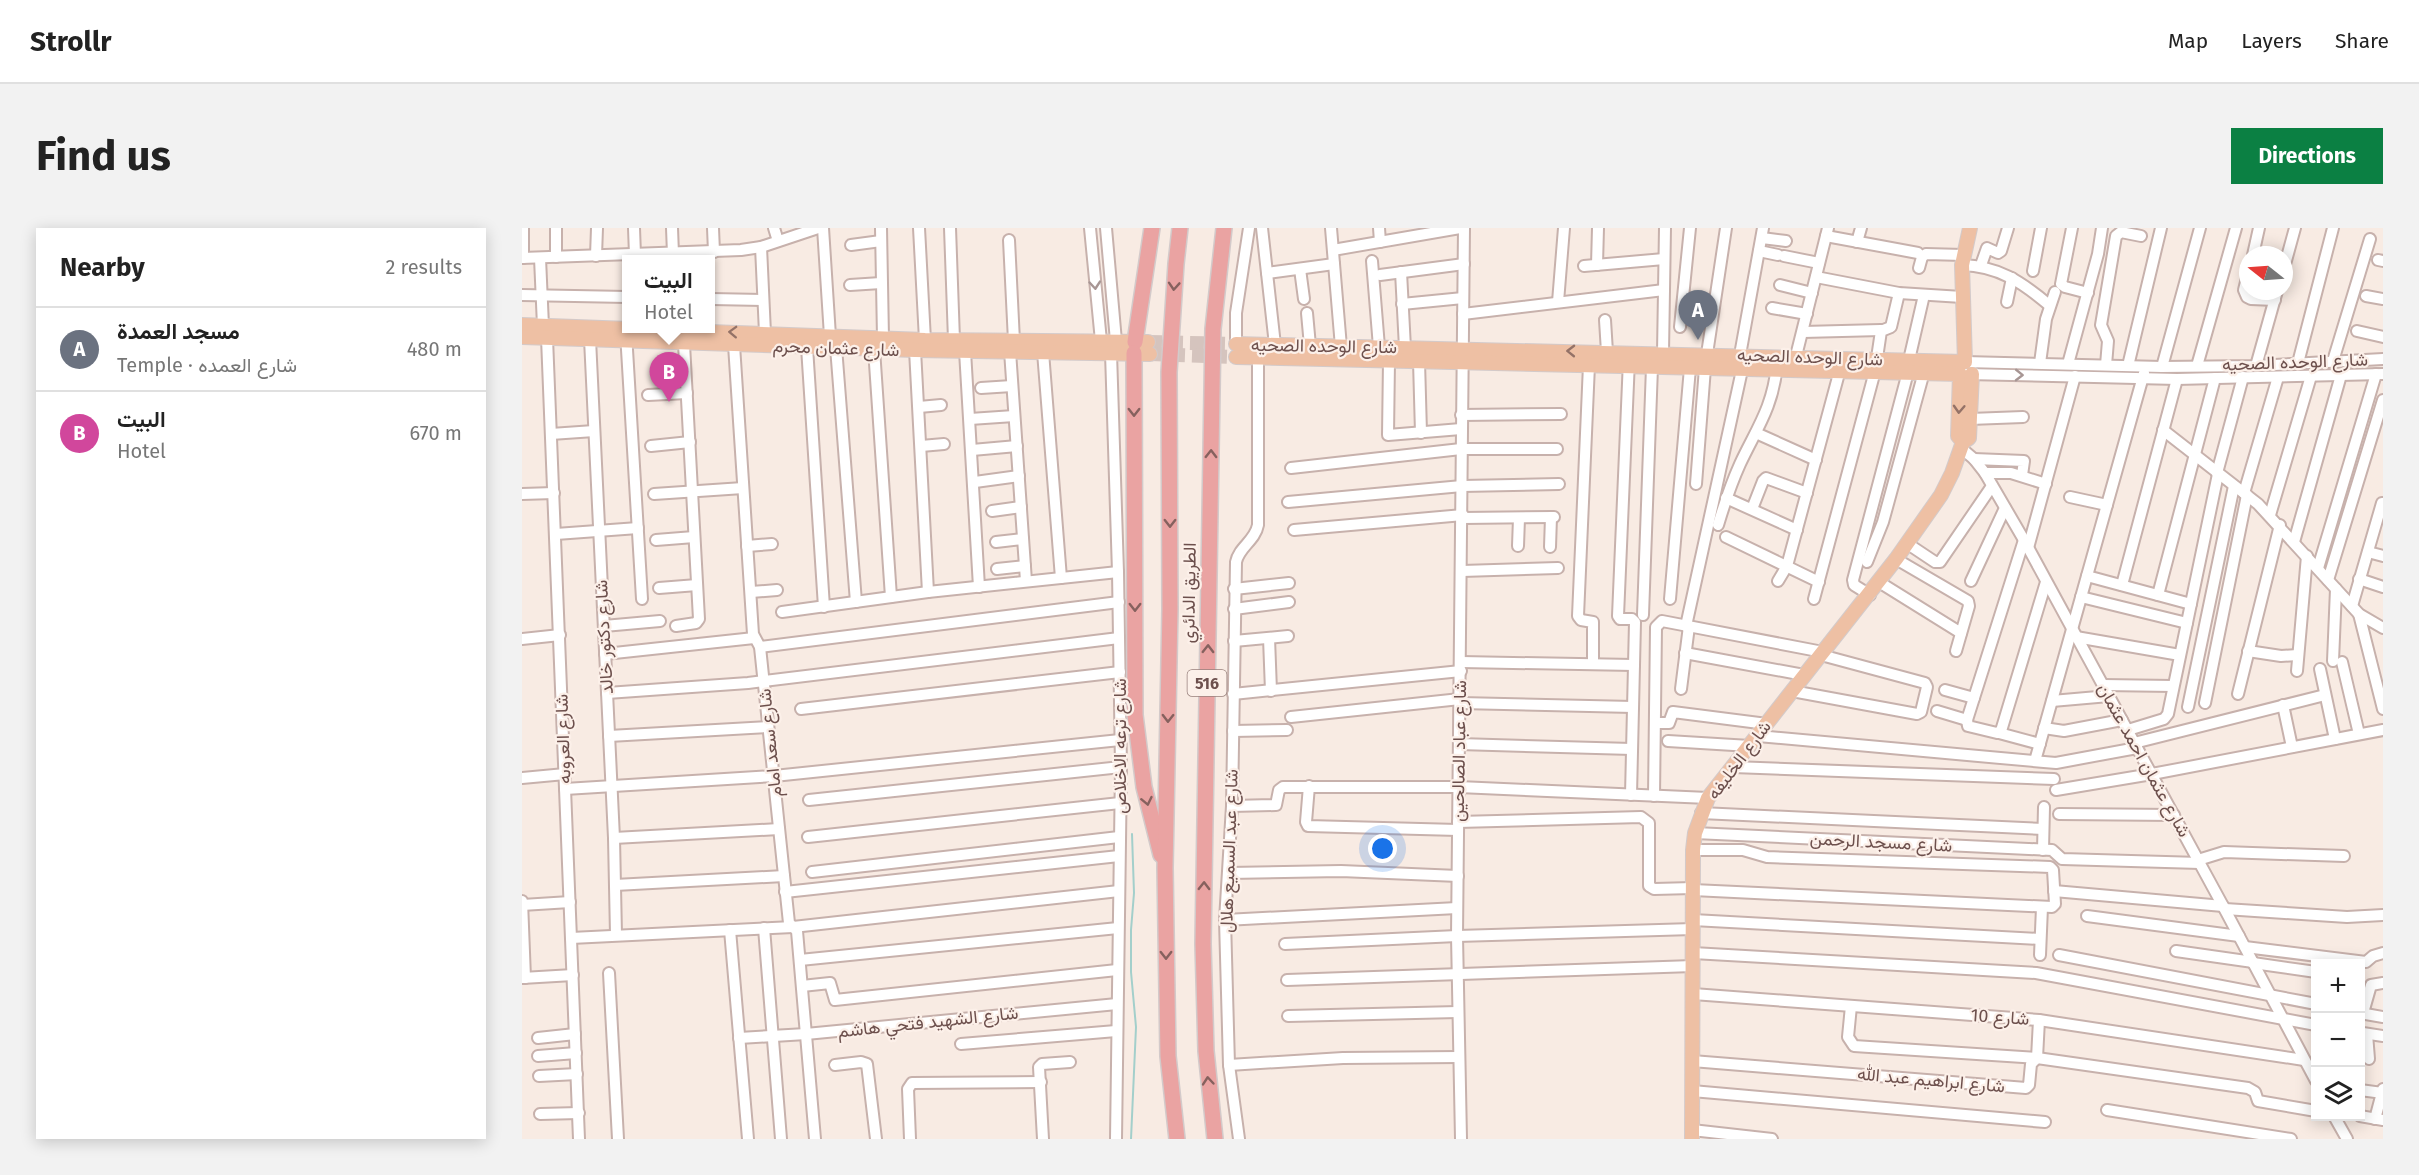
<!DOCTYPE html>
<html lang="en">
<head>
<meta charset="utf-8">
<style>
	:root { --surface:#fff; --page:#f2f2f2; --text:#222; --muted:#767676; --line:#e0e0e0; --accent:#0b8043 }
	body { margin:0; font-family:"Fira Sans",Vazirmatn,sans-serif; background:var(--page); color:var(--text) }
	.controls { position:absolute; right:18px; bottom:18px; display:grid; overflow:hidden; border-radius:0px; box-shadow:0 3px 15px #0003 }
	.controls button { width:54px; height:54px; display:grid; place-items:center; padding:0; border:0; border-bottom:2px solid var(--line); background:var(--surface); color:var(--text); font:30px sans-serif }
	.compass { position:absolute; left:1717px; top:18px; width:54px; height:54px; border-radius:50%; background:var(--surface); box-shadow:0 3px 15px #0003; rotate:287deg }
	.you { position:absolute; left:861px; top:621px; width:21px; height:21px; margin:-15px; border:4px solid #fff; border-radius:50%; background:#1a73e8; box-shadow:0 0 0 9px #1a73e833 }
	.badge { display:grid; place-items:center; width:39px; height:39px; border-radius:50%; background:var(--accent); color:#fff; font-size:20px; font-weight:700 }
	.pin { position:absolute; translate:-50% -50px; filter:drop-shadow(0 2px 3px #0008) }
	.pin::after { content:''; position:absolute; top:32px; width:21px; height:18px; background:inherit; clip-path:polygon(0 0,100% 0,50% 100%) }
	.popup { position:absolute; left:100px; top:27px; width:93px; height:78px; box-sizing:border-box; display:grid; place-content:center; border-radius:0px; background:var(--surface); filter:drop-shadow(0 2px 4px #0005); font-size:20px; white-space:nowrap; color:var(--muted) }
	.popup b { font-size:22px; color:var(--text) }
	.popup::after { content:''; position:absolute; left:50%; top:100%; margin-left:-12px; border:12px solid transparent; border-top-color:var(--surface) }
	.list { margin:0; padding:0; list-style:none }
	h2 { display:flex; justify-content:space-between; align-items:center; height:78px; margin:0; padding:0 24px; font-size:26px }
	h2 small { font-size:20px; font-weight:400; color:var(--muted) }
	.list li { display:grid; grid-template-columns:39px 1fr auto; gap:18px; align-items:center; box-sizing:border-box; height:84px; padding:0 24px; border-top:2px solid var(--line) }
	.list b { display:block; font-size:22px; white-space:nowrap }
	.list p { margin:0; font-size:20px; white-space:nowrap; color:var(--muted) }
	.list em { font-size:20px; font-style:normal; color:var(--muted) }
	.icon { flex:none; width:33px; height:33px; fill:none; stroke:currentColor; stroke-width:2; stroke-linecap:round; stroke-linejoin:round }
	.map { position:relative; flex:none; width:1861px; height:911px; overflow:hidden; border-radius:0px }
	header { display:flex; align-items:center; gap:36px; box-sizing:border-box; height:84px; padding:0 30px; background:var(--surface); border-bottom:2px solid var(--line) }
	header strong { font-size:28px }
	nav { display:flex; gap:33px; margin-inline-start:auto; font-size:21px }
	.intro { display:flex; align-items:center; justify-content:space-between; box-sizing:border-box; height:144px; padding:0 36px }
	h1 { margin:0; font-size:42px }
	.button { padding:15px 27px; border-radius:0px; background:var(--accent); color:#fff; font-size:21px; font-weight:700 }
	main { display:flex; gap:36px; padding:0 36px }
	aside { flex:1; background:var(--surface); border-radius:0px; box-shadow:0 3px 15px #0003 }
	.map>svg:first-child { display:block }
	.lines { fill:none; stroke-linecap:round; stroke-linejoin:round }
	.stream { stroke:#a3cfcb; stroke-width:2 }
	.major-tunnel { stroke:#d5c4be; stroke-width:14; stroke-dasharray:14 7; stroke-linecap:butt }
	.minor-casing { stroke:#c7b1ac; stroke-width:14 }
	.major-casing { stroke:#d3caca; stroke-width:16 }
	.highway-casing { stroke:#d3caca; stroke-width:18 }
	.minor { stroke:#fff; stroke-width:10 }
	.major { stroke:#eec0a4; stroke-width:14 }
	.highway { stroke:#eaa3a2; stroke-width:15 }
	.oneway { stroke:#a79694 }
	.oneway2 { stroke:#86615e }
	.oneway3 { stroke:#947267 }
	.labels { text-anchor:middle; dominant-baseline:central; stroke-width:4.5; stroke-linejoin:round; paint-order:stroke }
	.shield { fill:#fcf0e9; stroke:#98807c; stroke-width:1.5 }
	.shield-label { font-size:16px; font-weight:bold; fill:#6d504d }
	.street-label { font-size:18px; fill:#6d504d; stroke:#fcf0e9 }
</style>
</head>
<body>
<header>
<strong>Strollr</strong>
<nav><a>Map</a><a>Layers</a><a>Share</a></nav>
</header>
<div class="intro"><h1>Find us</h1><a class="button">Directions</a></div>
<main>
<aside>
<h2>Nearby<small>2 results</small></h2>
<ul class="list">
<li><span class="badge" style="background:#6b7280">A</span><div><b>مسجد العمدة</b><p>Temple · شارع العمده</p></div><em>480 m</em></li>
<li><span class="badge" style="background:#d1479c">B</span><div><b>البيت</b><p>Hotel</p></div><em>670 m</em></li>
</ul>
</aside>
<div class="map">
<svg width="1861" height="911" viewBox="0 0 1861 911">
	<rect width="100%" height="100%" fill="#f8ebe3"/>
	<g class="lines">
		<polyline class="stream" points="609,911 614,799 609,744 609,702 612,665 610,606"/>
		<g class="major-tunnel">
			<polyline points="626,114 714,116"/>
			<polyline points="628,126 714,129"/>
		</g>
		<defs>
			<g id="minor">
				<polyline points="1,0 1,30"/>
				<polyline points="112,0 113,27"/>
				<polyline points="150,0 151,26"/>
				<polyline points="191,0 192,24"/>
				<polyline points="252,0 256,13"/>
				<polyline points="301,0 308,108"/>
				<polyline points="359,0 361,110"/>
				<polyline points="397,0 403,112"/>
				<polyline points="428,0 432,112"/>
				<polyline points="568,0 579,113"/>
				<polyline points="584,0 594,113"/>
				<polyline points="740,0 753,117"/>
				<polyline points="809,0 819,119"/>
				<polyline points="857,0 858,14"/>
				<polyline points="1550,0 1539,56 1543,59 1566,65"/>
				<polyline points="1304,8 1396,25"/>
				<polyline points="1240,10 1264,13"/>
				<polyline points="487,12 492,113"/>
				<polyline points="1335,14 1339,0"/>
				<polyline points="329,17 359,13"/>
				<polyline points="239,19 243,105"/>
				<polyline points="811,22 938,0"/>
				<polyline points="1237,23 1256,27"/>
				<polyline points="1731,27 1737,0"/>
				<polyline points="74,28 75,0"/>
				<polyline points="1262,28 1297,35"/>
				<polyline points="34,29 34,0"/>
				<polyline points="0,30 219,22 239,19 296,0"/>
				<polyline points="18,30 21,98"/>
				<polyline points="1856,32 1861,33"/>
				<polyline points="850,33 857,119"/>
				<polyline points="1075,37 1076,0"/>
				<path d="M1440,37C1476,38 1500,54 1527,77"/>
				<polyline points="1459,37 1465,20 1476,25 1479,23 1486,0"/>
				<polyline points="1062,38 1142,31"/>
				<polyline points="1397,40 1400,29 1404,26 1441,27"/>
				<polyline points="1762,40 1773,0"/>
				<polyline points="778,41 782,71"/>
				<polyline points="1511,43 1519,0"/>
				<polyline points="879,44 883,120"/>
				<polyline points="745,45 812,36"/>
				<polyline points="1726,46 1722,62 1725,69 1729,71 1753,72"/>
				<polyline points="858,47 942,36"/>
				<polyline points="1294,49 1377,65 1440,69"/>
				<polyline points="328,57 359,55"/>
				<polyline points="1258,57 1290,65"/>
				<polyline points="0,67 105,69"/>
				<polyline points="1844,68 1861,71"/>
				<polyline points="189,71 241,72"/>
				<polyline points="1036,74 1042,0"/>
				<polyline points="1485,74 1490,50"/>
				<polyline points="880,76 941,70"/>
				<polyline points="1250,80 1285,86"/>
				<polyline points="785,85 788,118"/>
				<polyline points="941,86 1142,62"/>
				<polyline points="1083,92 1085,124"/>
				<polyline points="1158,99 1168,0"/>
				<polyline points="1835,103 1861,109"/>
				<polyline points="1281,104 1359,102"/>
				<polyline points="104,105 120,371"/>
				<polyline points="25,110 57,911"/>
				<polyline points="68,111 92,610 94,707"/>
				<polyline points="714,116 714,85 727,0"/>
				<polyline points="212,117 231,406 238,419 267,695 275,703 293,911"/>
				<polyline points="285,119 302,379"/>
				<polyline points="314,119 334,374"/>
				<polyline points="352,121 369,369"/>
				<polyline points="393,122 406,364"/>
				<polyline points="443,123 457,359"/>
				<polyline points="488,123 504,353"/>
				<polyline points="521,124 539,350"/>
				<polyline points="589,125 596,344 599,539 594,911"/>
				<polyline points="1141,125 1143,0"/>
				<polyline points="1185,126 1204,0"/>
				<polyline points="1218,127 1241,0"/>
				<polyline points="1274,128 1306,0"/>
				<polyline points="1355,130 1359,103 1369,99 1377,65"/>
				<polyline points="1107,132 1096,388 1098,391 1110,391 1113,394 1109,567"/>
				<polyline points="1387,132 1402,67"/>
				<polyline points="867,133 866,207 939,201"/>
				<polyline points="897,133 899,205"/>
				<polyline points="1811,133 1848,11"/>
				<polyline points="1443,134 1640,139 1734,138 1861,131"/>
				<polyline points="1518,135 1524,91 1533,64"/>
				<polyline points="1776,135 1811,0"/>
				<polyline points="1546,136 1576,26 1580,0"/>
				<polyline points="1067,137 1056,388 1059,392 1071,394 1071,436"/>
				<polyline points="1584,137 1586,113 1579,97 1594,8 1599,4 1619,8"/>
				<polyline points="1606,138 1639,0"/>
				<polyline points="1675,138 1714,0"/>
				<polyline points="1734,138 1755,63"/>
				<polyline points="1640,139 1678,0"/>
				<polyline points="1445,146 1655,151 1861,146"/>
				<polyline points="459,160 490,158"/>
				<polyline points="126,167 165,165"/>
				<polyline points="397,179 419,177"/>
				<polyline points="939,187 1039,186"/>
				<polyline points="448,191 492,188"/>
				<polyline points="1448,191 1501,189"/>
				<polyline points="1641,202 1736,276 1837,386 1861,400"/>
				<polyline points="1234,205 1294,232"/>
				<polyline points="29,206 72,203"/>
				<polyline points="129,218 168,214"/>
				<polyline points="399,218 422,216"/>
				<polyline points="1439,220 1452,231 1463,245 1502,312 1701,678 1794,853"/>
				<polyline points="450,222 495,218"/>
				<polyline points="1452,231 1502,233 1500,247"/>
				<polyline points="769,240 939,221 1035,221"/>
				<polyline points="1463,245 1489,245 1524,256"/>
				<polyline points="1695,245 1721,149"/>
				<polyline points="453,254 497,248"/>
				<polyline points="1174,256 1183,140"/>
				<polyline points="1722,265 1756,149"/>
				<polyline points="0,266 32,265"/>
				<polyline points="132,266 221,260"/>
				<polyline points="1548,269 1585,277"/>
				<polyline points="1204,270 1275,302"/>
				<polyline points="766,274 940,258 1037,256"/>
				<polyline points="1230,281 1241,253 1244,250 1285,265"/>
				<polyline points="470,283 499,279"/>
				<polyline points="1748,287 1789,148"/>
				<polyline points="941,290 1032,289"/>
				<path d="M1196,297C1202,277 1209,256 1218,236C1235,200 1251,179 1255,137"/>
				<polyline points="772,302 941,287"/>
				<polyline points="34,306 116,300"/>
				<polyline points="1204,309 1297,354"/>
				<polyline points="134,312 172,309"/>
				<polyline points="474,314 501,311"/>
				<polyline points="1772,314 1819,147"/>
				<polyline points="1386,316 1413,334 1418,334 1470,258"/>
				<polyline points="225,318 250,316"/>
				<polyline points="996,318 997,290"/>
				<polyline points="1028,319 1029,289"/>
				<polyline points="1506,320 1553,148"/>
				<polyline points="1846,324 1861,328"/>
				<polyline points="1374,331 1446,373 1447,378 1434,423"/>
				<polyline points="1345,334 1361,294 1402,144"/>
				<polyline points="1796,340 1854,146"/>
				<polyline points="475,341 503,338"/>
				<polyline points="940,343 1036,340"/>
				<polyline points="1565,348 1669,376"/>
				<polyline points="1837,351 1861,359"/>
				<polyline points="1806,352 1861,172"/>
				<polyline points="1256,353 1265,338 1319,138"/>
				<polyline points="1449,353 1483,280"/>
				<polyline points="1357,354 1439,405"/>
				<polyline points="1600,357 1655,151"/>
				<polyline points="137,360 175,357"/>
				<polyline points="712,361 767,355"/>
				<polyline points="229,364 255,362"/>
				<polyline points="1348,367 1332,357 1331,352 1386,144"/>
				<polyline points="1636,367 1693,150"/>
				<polyline points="1559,369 1665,395"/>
				<polyline points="1148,371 1168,140"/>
				<polyline points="1292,371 1353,143"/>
				<polyline points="1830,378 1860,275"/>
				<polyline points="712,381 767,374"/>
				<polyline points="260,384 406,364 596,344"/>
				<polyline points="1837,386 1861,481"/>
				<polyline points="1121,387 1130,139"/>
				<polyline points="82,398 138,393"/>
				<polyline points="154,398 174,395 177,391 162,116"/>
				<polyline points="1164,398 1220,142"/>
				<polyline points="1554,409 1658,427"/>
				<polyline points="747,410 749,463"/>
				<polyline points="0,411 38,407"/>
				<polyline points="712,413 766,408"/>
				<polyline points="238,419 597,374"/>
				<polyline points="1726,423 1759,428 1776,427"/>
				<polyline points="1163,425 1282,447"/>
				<polyline points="83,426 232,410"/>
				<polyline points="1811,433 1814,361"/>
				<polyline points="939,434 1112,437"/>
				<polyline points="1820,434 1837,506"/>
				<polyline points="1798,441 1813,511"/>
				<polyline points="1775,443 1785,328"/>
				<polyline points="1581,457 1651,458"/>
				<polyline points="1159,461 1167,398"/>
				<polyline points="1423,462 1452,470"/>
				<polyline points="1270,463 1395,486 1399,484 1405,459 1403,455 1299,427"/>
				<polyline points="85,465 226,455 597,410"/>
				<polyline points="711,466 939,443"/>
				<polyline points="1716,466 1758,297"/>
				<polyline points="1530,473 1587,468"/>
				<polyline points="938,475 1111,479"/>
				<polyline points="1683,475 1725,267"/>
				<polyline points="1761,477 1770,519"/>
				<polyline points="1666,479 1712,258"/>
				<polyline points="279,481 598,444"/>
				<polyline points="1415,483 1445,492"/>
				<polyline points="769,489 938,471"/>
				<polyline points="1445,492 1446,498 1475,505 1479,503 1524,354"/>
				<polyline points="1445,492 1502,312"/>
				<polyline points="1133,495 1147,495 1151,484 1245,496"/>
				<polyline points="1522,500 1542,503 1600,492"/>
				<polyline points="1606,502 1642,491 1646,486 1696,246"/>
				<polyline points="711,503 765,502"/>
				<polyline points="1477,505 1518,516"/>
				<polyline points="87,508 246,499"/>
				<polyline points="1236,508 1522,534 1534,535 1615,520"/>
				<polyline points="1146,513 1228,518"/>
				<polyline points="1612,515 1803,467"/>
				<polyline points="937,516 1110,521"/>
				<polyline points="1513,533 1622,145"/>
				<polyline points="1211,539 1532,551"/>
				<polyline points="0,550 43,546"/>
				<polyline points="787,558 784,594 786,598 936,602"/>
				<polyline points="43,561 252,548 598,512"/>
				<polyline points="1534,562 1630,546 1861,502"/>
				<polyline points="1132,568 1134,399 1140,393 1301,424"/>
				<polyline points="287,572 599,539"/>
				<polyline points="710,578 754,577 757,562 761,559 937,559 1186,570"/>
				<polyline points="1179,585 1521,601"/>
				<polyline points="1537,586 1652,587"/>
				<polyline points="936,594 1119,589 1127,595 1127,658 1132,661 1171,660"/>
				<polyline points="1173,605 1530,622 1540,631 1678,635"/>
				<polyline points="286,609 598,575"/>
				<polyline points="92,610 257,601"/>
				<polyline points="1521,622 1522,579"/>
				<polyline points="1676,632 1702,624 1822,628"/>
				<polyline points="290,644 597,609"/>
				<polyline points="707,645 819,643 936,648"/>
				<polyline points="93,657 262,648"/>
				<polyline points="1171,662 1530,679 1533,676 1531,642 1528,639 1245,629 1221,622 1171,622"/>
				<polyline points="1532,663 1701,678"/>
				<polyline points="263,664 597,628"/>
				<polyline points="0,673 3,750"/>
				<polyline points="0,677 48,674"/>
				<polyline points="1703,681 1825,689 1861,687"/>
				<polyline points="1565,688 1717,708"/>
				<polyline points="703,692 935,680"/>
				<polyline points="1171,692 1518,711"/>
				<polyline points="242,700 259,911"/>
				<polyline points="208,702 226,911"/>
				<polyline points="49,710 271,699 597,663"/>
				<polyline points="763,716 935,708 1171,701"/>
				<polyline points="1723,719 1844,734 1851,728 1861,725"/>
				<polyline points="1654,723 1731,734"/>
				<polyline points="1171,725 1514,745 1794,797"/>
				<polyline points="1518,727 1520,679"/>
				<polyline points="1537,727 1794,776"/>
				<polyline points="278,732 596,700"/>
				<polyline points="1731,735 1794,744"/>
				<polyline points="87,745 96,911"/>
				<polyline points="0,750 51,747"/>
				<polyline points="765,752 1171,738"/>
				<polyline points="280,758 308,755 313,772 595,742"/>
				<polyline points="1171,766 1517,792 1782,832"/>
				<polyline points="1329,778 1326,809 1332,818 1515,830 1726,860 1733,864 1736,873 1794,883"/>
				<polyline points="1838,785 1861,789"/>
				<polyline points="1841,785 1849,757 1861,755"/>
				<polyline points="766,788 936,784"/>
				<polyline points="1841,805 1861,808"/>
				<polyline points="1845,806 1847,831"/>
				<polyline points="16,810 53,806"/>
				<polyline points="217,810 284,806 595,776"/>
				<polyline points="439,816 594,803"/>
				<polyline points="16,828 54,825"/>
				<polyline points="1515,830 1517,792"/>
				<polyline points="1170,833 1504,860 1507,857 1509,836 1515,830"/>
				<polyline points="313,837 339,834 345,836 354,911"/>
				<polyline points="707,837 821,830 937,829"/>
				<polyline points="17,848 55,846"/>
				<polyline points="1838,862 1861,865"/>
				<polyline points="1170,863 1523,894"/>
				<polyline points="1585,882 1769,911"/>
				<polyline points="18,886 57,885"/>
				<polyline points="1812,888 1825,911"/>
				<polyline points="1838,888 1861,892"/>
				<polyline points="1853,891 1861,861"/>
				<polyline points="1170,902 1250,911"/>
				<polyline points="388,911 386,861 390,855 519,854"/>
				<polyline points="521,911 517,839 520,836 548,834"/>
				<path d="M717,911L707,837L703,692L710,578L714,334C717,319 733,313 736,297V129"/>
				<polyline points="939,911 935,708 942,0"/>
			</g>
			<g id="major">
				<polyline points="0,97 403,112 626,114"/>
				<polyline points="0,109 393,122 628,126"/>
				<polyline points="714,116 1443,134 1440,37 1448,0"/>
				<polyline points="714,129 1438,146 1436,208 1441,214"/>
				<polyline points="1170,911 1171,622 1173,605 1186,570 1374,331 1419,267 1430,245 1441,214 1447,210 1450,146"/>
			</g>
			<g id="highway">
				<polyline points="613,114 630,0"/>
				<polyline points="612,125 613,487 622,559 639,627"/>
				<polyline points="655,911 646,828 643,640 648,381 647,144 654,36 658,0"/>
				<polyline points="693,911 684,823 681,716 691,101 702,0"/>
			</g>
		</defs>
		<use href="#minor" class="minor-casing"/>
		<use href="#major" class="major-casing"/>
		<use href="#highway" class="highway-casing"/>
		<use href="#minor" class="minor"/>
		<use href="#major" class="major"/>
		<use href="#highway" class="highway"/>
	</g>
	<defs><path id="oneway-chevron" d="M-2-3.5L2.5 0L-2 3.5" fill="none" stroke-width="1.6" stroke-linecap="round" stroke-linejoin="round" transform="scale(1.5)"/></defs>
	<g class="oneway">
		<use href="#oneway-chevron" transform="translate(573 57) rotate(85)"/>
		<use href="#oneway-chevron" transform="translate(1497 147) rotate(1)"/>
	</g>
	<g class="oneway2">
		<use href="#oneway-chevron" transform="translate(652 58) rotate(94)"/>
		<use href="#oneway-chevron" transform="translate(612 184) rotate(90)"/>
		<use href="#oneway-chevron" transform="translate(689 226) rotate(-89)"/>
		<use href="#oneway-chevron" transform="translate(648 295) rotate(90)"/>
		<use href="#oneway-chevron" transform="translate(613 379) rotate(90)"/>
		<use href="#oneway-chevron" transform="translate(686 421) rotate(-89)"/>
		<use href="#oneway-chevron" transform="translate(646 490) rotate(91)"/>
		<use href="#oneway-chevron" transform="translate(625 573) rotate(78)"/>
		<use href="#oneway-chevron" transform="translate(682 658) rotate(-89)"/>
		<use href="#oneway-chevron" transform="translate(644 727) rotate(90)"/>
		<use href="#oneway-chevron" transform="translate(686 853) rotate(-95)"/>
	</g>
	<g class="oneway3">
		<use href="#oneway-chevron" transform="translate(211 104) rotate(-178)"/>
		<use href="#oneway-chevron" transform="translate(1049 123) rotate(-179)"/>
		<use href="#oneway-chevron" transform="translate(1437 181) rotate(93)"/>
	</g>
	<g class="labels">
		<rect class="shield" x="665.5" y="442" width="39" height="26" rx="4.5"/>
		<g class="shield-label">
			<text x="685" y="455">516</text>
		</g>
		<g class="street-label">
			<text transform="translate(802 118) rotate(1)">شارع الوحده الصحيه</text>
			<text transform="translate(314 120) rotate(2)">شارع عثمان محرم</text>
			<text transform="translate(1288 129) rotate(2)">شارع الوحده الصحيه</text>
			<text transform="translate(1773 134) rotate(-2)">شارع الوحده الصحيه</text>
			<text transform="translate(667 365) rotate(-89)">الطريق الدائري</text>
			<text transform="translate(82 409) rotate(-93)">شارع دكتور خالد</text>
			<text transform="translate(41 511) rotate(-92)">شارع العروبه</text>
			<text transform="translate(248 515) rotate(-96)">شارع سعد امام</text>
			<text transform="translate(598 518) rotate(-90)">شارع ترعه الاخلاص</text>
			<text transform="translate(937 523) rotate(-89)">شارع عباد الصالحين</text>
			<text transform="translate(1217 532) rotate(-53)">شارع الخليفه</text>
			<text transform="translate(1622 532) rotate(61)">شارع عثمان احمد عثمان</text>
			<text transform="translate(1359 614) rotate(3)">شارع مسجد الرحمن</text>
			<text transform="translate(707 623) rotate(-88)">شارع عبد السميع هلال</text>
			<text transform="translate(1478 789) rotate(4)">شارع 10</text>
			<text transform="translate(406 794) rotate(-6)">شارع الشهيد فتحي هاشم</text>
			<text transform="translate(1409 852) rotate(5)">شارع ابراهيم عبد الله</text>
		</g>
	</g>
</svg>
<div class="controls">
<button>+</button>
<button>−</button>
<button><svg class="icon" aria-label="layers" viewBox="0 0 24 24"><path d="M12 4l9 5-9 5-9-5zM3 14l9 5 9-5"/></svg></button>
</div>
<svg class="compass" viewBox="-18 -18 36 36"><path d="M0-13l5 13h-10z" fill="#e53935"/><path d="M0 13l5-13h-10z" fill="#767676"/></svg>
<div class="you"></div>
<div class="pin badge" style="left:1176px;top:112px;background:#6b7280">A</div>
<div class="pin badge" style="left:147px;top:174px;background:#d1479c">B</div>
<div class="popup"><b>البيت</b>Hotel</div>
</div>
</main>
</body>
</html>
